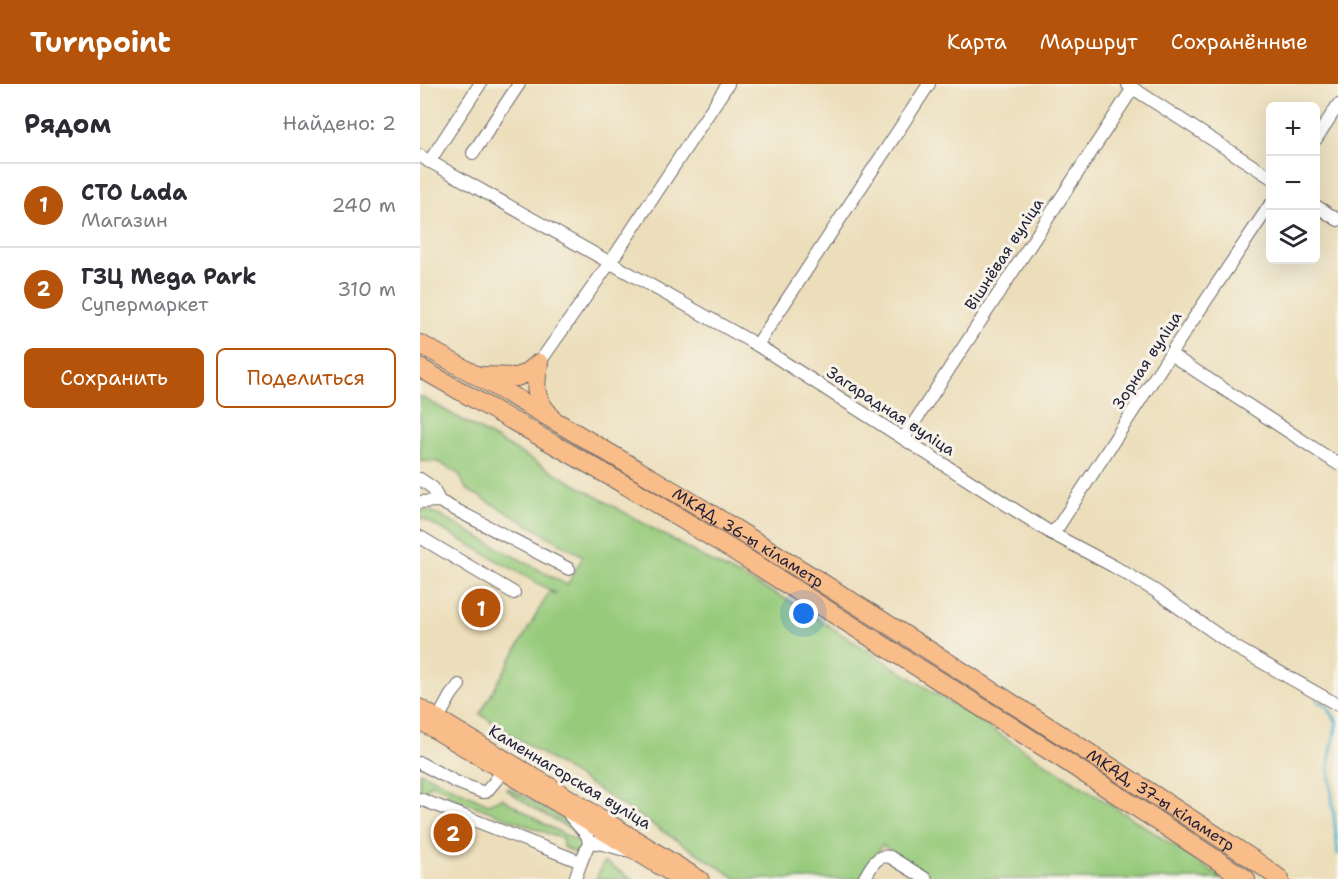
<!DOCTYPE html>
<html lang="ru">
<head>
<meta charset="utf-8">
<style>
	:root { --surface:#fff; --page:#f7f7f7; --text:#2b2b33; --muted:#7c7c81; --line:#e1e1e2; --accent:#b45309 }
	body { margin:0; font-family:"Shantell Sans",sans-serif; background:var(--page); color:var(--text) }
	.controls { position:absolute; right:18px; top:18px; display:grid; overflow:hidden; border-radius:9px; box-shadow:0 6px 24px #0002 }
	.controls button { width:54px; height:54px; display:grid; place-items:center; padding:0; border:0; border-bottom:2px solid var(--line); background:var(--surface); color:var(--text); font:30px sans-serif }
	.you { position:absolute; left:384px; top:530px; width:21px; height:21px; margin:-15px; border:4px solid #fff; border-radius:50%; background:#1a73e8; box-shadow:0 0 0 9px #1a73e833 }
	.badge { display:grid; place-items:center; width:39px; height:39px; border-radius:50%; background:var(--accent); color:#fff; font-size:20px; font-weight:700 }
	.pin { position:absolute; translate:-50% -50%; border:3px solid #fff; box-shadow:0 2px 6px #0006 }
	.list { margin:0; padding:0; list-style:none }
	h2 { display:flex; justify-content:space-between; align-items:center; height:78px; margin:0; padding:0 24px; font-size:26px }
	h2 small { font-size:20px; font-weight:400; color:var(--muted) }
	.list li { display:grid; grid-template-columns:39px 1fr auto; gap:18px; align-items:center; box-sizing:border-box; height:84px; padding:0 24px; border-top:2px solid var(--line) }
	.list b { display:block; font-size:22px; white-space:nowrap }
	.list p { margin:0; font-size:20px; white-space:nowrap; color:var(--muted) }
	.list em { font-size:20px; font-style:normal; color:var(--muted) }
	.actions { display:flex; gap:12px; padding:18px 24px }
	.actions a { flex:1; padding:14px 0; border:2px solid var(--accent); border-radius:9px; text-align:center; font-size:21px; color:var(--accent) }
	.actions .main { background:var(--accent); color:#fff }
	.icon { flex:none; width:33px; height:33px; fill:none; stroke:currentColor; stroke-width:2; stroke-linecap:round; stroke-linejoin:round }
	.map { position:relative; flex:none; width:918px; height:795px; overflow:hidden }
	header { display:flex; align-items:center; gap:36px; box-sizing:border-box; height:84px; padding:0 30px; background:var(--accent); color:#fff }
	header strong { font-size:28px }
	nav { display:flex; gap:33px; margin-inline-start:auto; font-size:21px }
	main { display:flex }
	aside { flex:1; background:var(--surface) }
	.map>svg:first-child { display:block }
	.green { fill:#97cb7c; stroke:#5c765c; stroke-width:1.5 }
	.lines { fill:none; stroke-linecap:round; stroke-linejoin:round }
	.stream { stroke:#4fb3ce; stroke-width:3 }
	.minor-casing { stroke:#696467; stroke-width:14 }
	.major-casing { stroke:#696467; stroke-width:17 }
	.highway-casing { stroke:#696467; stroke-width:20 }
	.minor { stroke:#fff; stroke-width:12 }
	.major { stroke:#f8bd89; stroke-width:15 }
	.highway { stroke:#f8bd89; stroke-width:18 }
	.labels { text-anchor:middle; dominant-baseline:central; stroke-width:6; stroke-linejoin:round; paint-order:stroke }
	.street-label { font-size:16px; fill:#22223b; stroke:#f7f3e8 }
</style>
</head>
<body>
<header>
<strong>Turnpoint</strong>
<nav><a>Карта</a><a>Маршрут</a><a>Сохранённые</a></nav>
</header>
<main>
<aside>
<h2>Рядом<small>Найдено: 2</small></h2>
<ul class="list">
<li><span class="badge">1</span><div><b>СТО Lada</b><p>Магазин</p></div><em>240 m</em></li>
<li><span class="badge">2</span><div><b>ГЗЦ Mega Park</b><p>Супермаркет</p></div><em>310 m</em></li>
</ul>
<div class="actions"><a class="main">Сохранить</a><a>Поделиться</a></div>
</aside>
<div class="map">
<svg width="918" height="795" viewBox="0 0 918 795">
	<rect width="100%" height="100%" fill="#f7f3e8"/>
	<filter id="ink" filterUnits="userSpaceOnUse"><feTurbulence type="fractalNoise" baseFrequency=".0167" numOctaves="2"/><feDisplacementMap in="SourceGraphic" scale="12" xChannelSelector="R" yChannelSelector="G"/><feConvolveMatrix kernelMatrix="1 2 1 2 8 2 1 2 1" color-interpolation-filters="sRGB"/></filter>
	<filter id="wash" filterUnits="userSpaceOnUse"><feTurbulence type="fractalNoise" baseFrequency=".008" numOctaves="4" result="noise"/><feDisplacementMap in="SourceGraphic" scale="24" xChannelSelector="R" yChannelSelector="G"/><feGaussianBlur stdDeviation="1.35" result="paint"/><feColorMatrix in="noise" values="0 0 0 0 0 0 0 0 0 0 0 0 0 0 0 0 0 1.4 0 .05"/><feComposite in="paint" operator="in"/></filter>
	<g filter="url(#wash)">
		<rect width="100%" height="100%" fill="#ecdeba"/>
		<g class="green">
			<polygon points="0,312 288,476 368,516 721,740 803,795 513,795 462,761 441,795 317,795 60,630 129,508 137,510 2,434 0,436 0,426 11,427 147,501 163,472 46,405 39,390 18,378 4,377 0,378"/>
			<polygon points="0,688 68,720 82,714 126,741 164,760 161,766 154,769 143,763 143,755 28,712 28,707 10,700 5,708 0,708"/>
			<polygon points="88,704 92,705 157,744 163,752 113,724 86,705"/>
			<polygon points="184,778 213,795 176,795"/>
		</g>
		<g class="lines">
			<polyline class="stream" points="897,617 906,621 917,638 910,672 909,685 918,770"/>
		</g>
	</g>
	<g filter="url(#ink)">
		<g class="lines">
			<defs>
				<g id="minor">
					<polyline points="708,1 850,93"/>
					<polyline points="896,55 918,21"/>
					<polyline points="53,69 99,0"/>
					<polyline points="0,72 337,261 631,449 693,482 734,506 815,563 918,621"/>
					<polyline points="9,78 60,0"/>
					<polyline points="896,122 918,136"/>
					<polyline points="337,261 509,0"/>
					<polyline points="750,270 918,380"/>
					<polyline points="119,279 196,170 308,0"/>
					<polyline points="484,354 713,4"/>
					<polyline points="0,395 13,404 19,417"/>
					<polyline points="0,418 19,417 149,485"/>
					<polyline points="631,449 638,443 750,270 850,121"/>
					<polyline points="0,453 94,509"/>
					<polyline points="15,640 31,611 39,601"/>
					<polyline points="0,679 36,698 62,708 66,708 76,696 86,679"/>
					<polyline points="0,715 161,778 169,759 167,751 150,732"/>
					<path d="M169,759C183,757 197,766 212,767"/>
					<polyline points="155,795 161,778"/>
					<path d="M444,795C451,784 455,770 470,773L506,795"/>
				</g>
				<g id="major">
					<polyline points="0,623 141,708 281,795"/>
					<polyline points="0,638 152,729 259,795"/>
				</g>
				<g id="highway">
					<path id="s1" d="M0,260C88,308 174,360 260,411C454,529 644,652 834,776L860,795"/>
					<path d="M119,279C115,301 113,312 129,330"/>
					<polyline points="0,284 207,402 316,468 641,674 826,795"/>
					<polyline points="63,292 97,293 107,289 119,279"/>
				</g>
			</defs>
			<use href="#minor" class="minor-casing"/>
			<use href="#major" class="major-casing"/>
			<use href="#highway" class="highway-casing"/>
			<use href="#minor" class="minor"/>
			<use href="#major" class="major"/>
			<use href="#highway" class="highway"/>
		</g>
	</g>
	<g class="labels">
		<g class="street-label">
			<text transform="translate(584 170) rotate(-57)">Вішнёвая вуліца</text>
			<text transform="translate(727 276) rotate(-57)">Зорная вуліца</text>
			<text transform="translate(471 327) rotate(33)">Загарадная вуліца</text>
			<text stroke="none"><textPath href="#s1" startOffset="381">МКАД, 36-ы кіламетр</textPath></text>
			<text transform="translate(150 693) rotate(31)">Каменнагорская вуліца</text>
			<text stroke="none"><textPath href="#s1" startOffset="870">МКАД, 37-ы кіламетр</textPath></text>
		</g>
	</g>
</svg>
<div class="controls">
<button>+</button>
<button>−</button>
<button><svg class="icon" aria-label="layers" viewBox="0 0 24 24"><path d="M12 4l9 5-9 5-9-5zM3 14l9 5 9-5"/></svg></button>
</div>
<div class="you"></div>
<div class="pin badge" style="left:61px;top:524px">1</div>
<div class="pin badge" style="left:33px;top:749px">2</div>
</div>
</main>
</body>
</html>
